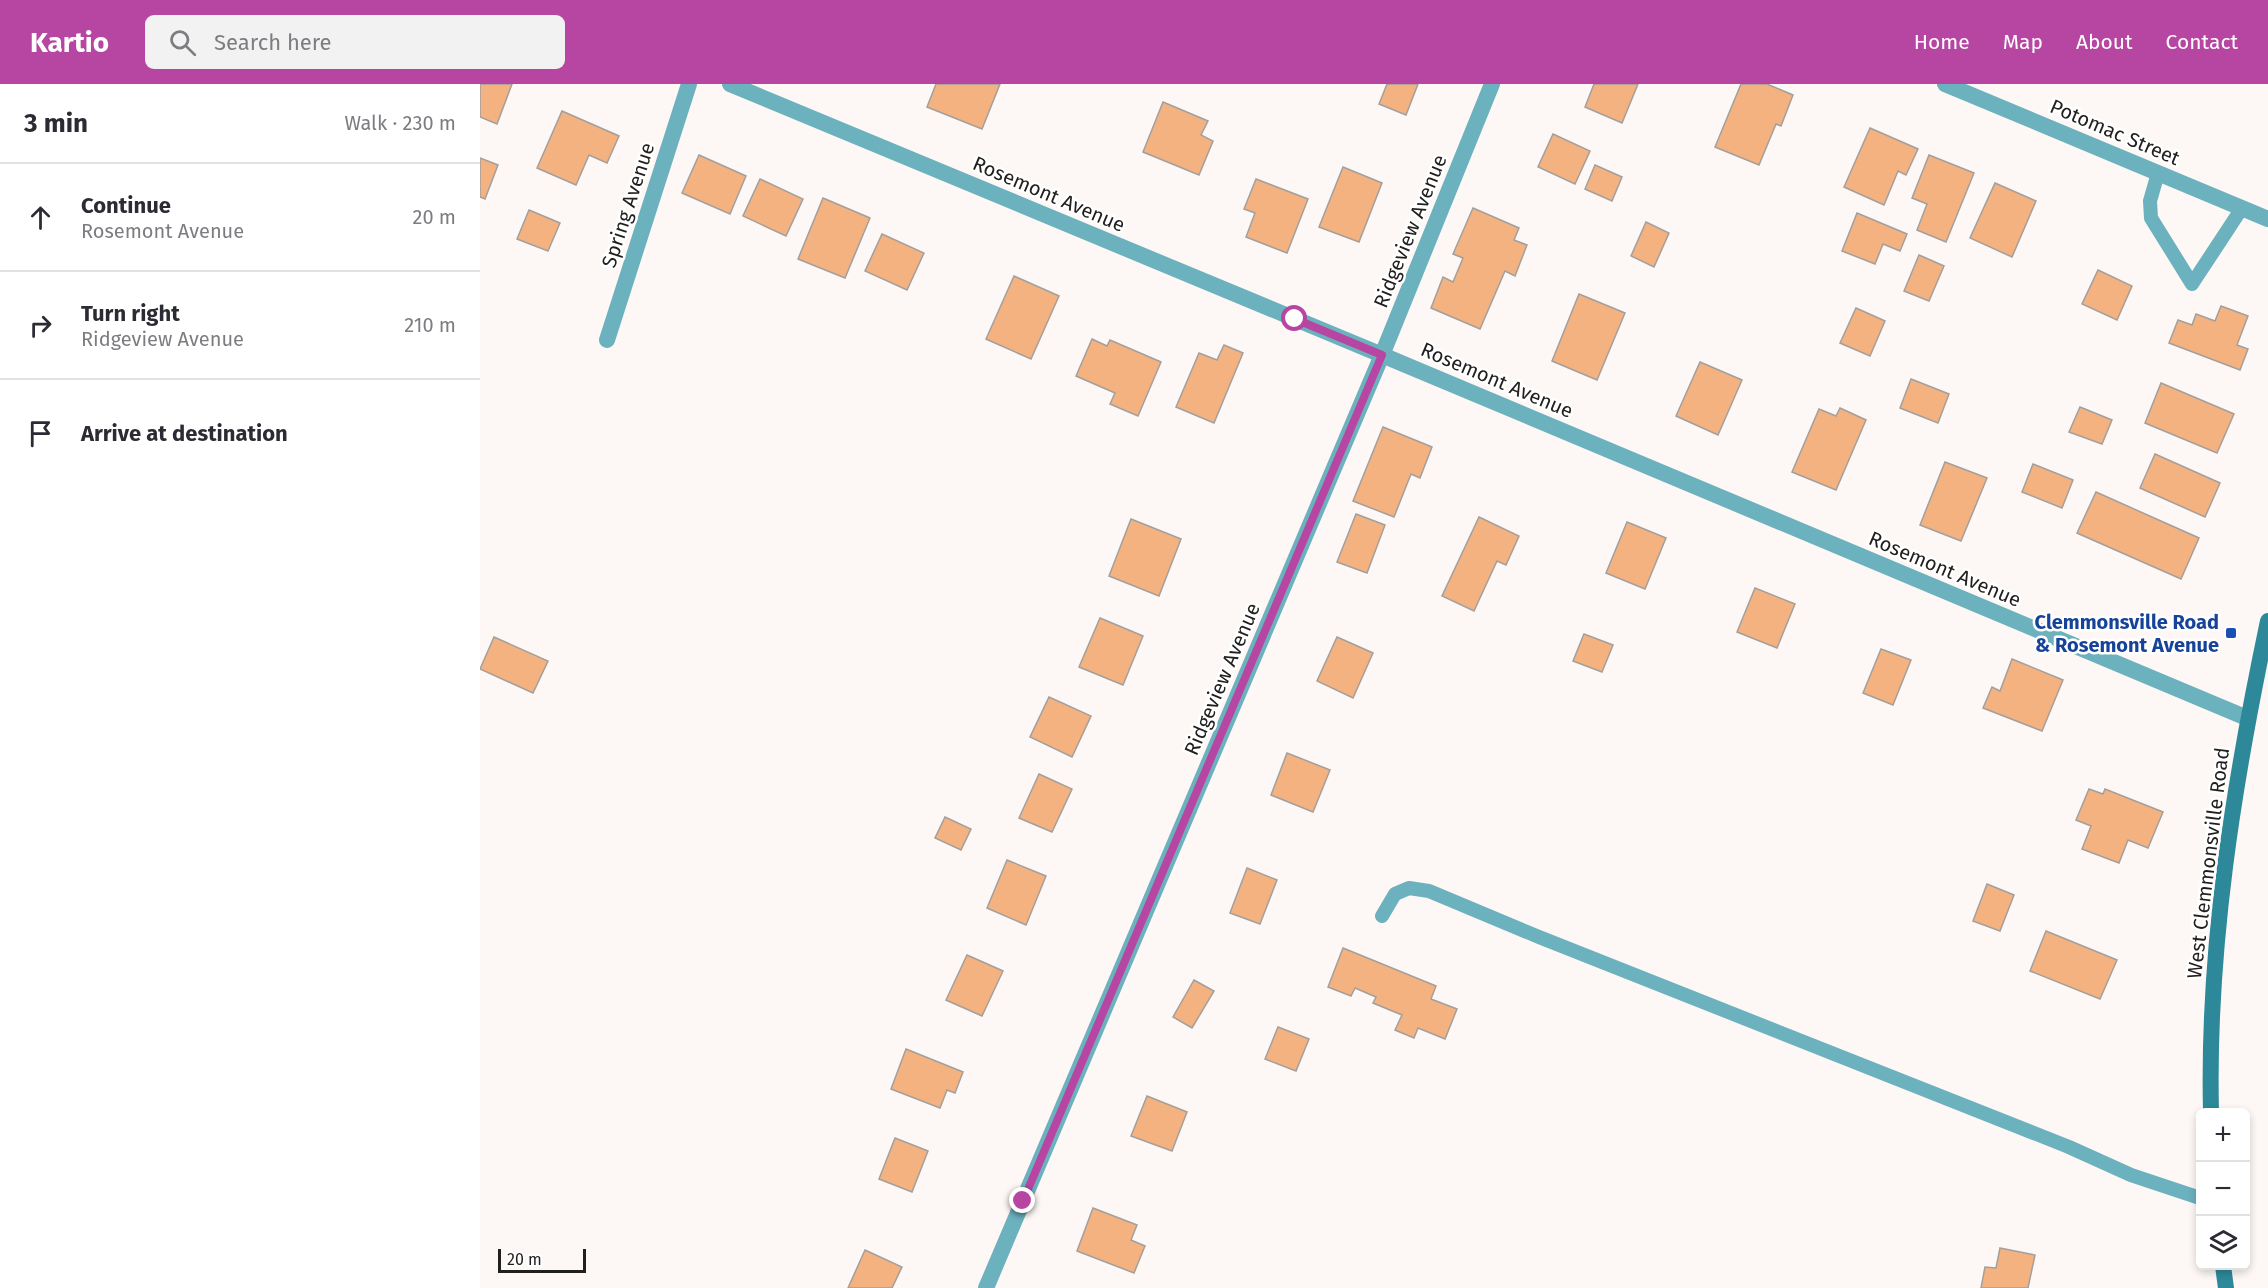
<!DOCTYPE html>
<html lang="en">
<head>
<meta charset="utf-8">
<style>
	:root { --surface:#fff; --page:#f2f2f3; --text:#2b2b33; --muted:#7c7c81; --line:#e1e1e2; --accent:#b646a2 }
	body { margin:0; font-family:"Fira Sans",sans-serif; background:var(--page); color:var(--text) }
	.controls { position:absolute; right:18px; bottom:18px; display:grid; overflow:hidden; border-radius:9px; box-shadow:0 3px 9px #0003 }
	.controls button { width:54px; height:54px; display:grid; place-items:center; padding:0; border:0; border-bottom:2px solid var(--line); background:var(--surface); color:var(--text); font:30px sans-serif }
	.scale { position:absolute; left:18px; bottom:15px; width:88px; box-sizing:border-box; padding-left:6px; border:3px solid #22201f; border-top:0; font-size:16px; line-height:21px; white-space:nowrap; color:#22201f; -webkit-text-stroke:4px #fff; paint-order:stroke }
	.stop { position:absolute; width:18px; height:18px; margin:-14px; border:4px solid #b646a2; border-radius:50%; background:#fff }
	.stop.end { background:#b646a2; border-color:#fff; box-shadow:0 2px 6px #0008 }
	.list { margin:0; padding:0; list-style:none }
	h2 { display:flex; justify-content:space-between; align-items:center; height:78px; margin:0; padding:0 24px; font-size:26px }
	h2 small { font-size:20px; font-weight:400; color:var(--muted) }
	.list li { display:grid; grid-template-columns:39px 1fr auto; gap:18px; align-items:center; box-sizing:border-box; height:108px; padding:0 24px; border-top:2px solid var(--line) }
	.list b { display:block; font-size:22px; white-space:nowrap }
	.list p { margin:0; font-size:20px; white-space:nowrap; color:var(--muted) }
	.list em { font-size:20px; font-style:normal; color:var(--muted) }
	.icon { flex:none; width:33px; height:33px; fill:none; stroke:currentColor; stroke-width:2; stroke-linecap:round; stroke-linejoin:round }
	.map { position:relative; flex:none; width:1788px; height:1204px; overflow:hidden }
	header { display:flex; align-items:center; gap:36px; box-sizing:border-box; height:84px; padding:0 30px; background:var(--accent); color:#fff }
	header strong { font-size:28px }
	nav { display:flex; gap:33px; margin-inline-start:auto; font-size:21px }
	.search { width:420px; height:54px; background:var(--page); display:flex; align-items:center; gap:15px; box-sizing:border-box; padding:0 21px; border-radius:9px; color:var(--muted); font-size:22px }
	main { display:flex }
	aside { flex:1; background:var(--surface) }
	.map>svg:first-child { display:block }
	.building { fill:#f4b281; stroke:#a39f9c; stroke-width:1.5 }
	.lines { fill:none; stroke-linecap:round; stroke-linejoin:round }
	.service { stroke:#6cb1be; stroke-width:14 }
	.minor { stroke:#6cb1be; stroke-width:16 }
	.secondary { stroke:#2d8999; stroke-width:16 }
	.route { stroke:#b646a2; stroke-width:8 }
	.transit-dot { fill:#1a4fb4; stroke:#fff; stroke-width:2 }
	.labels { text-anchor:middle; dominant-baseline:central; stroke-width:5; stroke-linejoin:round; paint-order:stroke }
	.street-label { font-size:20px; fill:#22201f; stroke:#fff }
	.transit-label { font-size:20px; font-weight:bold; fill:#164399; stroke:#fff; text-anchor:end }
</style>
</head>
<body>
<header>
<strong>Kartio</strong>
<div class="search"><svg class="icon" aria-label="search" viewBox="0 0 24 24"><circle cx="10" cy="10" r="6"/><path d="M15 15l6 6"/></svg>Search here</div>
<nav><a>Home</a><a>Map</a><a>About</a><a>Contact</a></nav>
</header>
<main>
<aside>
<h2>3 min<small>Walk · 230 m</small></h2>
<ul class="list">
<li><svg class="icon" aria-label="ahead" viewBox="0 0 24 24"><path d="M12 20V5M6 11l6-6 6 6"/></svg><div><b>Continue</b><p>Rosemont Avenue</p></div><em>20 m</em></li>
<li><svg class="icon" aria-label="right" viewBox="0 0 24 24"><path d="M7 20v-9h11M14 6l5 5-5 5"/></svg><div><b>Turn right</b><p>Ridgeview Avenue</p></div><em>210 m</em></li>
<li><svg class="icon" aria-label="arrive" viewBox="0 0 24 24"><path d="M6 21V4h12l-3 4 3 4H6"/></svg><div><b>Arrive at destination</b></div></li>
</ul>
</aside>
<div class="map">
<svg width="1788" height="1204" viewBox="0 0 1788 1204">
	<rect width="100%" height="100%" fill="#fdf8f5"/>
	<g class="building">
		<polygon points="0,0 32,0 17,40 0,33"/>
		<polygon points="456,0 520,0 502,45 447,23"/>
		<polygon points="907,0 938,0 926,31 899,20"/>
		<polygon points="1114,0 1158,0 1142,39 1105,23"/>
		<polygon points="1261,0 1287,0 1313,11 1301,42 1296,40 1279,81 1235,63"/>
		<polygon points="683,18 728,37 721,51 733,57 719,91 663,68"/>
		<polygon points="82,27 139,52 127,79 109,71 96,101 57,84"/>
		<polygon points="1390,44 1438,65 1426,91 1418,87 1404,121 1364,103"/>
		<polygon points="1073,50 1110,67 1095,100 1058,83"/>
		<polygon points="219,71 266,92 250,130 202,109"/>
		<polygon points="1449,71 1494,89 1466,158 1437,146 1447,120 1432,114"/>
		<polygon points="0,74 18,81 5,115 0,113"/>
		<polygon points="1115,81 1142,93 1132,117 1105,105"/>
		<polygon points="863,83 902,99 879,158 839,143"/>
		<polygon points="280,95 323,115 306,152 263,132"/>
		<polygon points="776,95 828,115 807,169 766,153 775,129 764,125"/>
		<polygon points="1515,99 1556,117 1532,173 1490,154"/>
		<polygon points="343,114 390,134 365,194 318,175"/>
		<polygon points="993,124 1039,144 1034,156 1047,161 1035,192 1025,187 1000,245 951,224 963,193 973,198 983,174 973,170"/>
		<polygon points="49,126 80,139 68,167 37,155"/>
		<polygon points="1377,129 1427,150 1420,167 1403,160 1395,180 1362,167"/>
		<polygon points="1166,138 1189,149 1174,183 1151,172"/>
		<polygon points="402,150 444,169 427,206 385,187"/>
		<polygon points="1439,171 1464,182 1449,217 1424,207"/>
		<polygon points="1618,186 1652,202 1637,236 1602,220"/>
		<polygon points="534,192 579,212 551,275 506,255"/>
		<polygon points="1099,210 1145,229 1117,296 1072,277"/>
		<polygon points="1741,222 1768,232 1757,261 1768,265 1760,286 1689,259 1698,236 1712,241 1716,230 1735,237"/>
		<polygon points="1376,224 1405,237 1390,272 1360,259"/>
		<polygon points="612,255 627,262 630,256 681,278 658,332 630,320 635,309 596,292"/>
		<polygon points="744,261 763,269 734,339 696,323 719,269 737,276"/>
		<polygon points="1220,278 1262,296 1238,351 1196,332"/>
		<polygon points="1431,295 1469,310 1458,339 1420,324"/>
		<polygon points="1681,299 1754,330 1737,369 1665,339"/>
		<polygon points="1600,323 1632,336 1622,360 1589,348"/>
		<polygon points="1360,324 1386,336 1356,406 1312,388 1339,325 1356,332"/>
		<polygon points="903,343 952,363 940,394 931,390 914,433 873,417"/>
		<polygon points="1675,370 1740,399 1725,433 1660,404"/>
		<polygon points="1465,378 1507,394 1481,457 1440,441"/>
		<polygon points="1553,380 1593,396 1582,424 1542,408"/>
		<polygon points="1616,408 1719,454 1701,495 1597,449"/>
		<polygon points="876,430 905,441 887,489 857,478"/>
		<polygon points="999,433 1039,452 1026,481 1017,477 994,527 962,512"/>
		<polygon points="651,435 701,455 679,512 629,492"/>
		<polygon points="1147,438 1186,454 1165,505 1126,489"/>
		<polygon points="1275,504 1315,520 1297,564 1257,548"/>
		<polygon points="620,534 663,552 643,601 599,583"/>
		<polygon points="1104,550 1133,561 1122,588 1093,577"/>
		<polygon points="14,553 68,577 53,609 0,585"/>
		<polygon points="857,553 893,569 873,614 837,597"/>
		<polygon points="1401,565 1431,576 1413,621 1383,609"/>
		<polygon points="1532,575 1583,596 1562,647 1503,624 1512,603 1520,607"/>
		<polygon points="569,613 611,632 592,673 550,653"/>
		<polygon points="807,669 850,686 833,728 791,711"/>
		<polygon points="559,690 592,705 572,748 539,734"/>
		<polygon points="1609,705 1623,710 1625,705 1683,728 1668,764 1648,756 1639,779 1602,765 1611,742 1596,736"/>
		<polygon points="465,733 491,745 481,766 455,754"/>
		<polygon points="527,776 566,792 546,841 507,824"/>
		<polygon points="767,784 797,796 780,840 750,829"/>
		<polygon points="1507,800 1534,811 1520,847 1493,837"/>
		<polygon points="1566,847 1637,876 1620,915 1550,887"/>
		<polygon points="863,864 956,902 951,915 977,925 965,955 938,944 934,954 915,946 922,931 893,919 896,913 875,904 871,912 848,903"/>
		<polygon points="487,871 523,887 502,932 466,916"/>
		<polygon points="714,896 734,907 712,944 693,933"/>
		<polygon points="798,943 829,955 816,987 785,975"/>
		<polygon points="426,965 483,988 475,1009 467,1006 460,1024 411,1005"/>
		<polygon points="667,1012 707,1028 692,1067 651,1052"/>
		<polygon points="415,1054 448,1067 432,1108 399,1095"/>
		<polygon points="613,1124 657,1141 651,1156 665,1162 654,1189 597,1167"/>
		<polygon points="1520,1164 1555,1171 1548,1204 1501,1204 1505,1183 1516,1184"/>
		<polygon points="385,1166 422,1183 412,1204 368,1204"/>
	</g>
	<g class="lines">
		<g class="service">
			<polyline points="1678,89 1670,117 1671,134 1712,200 1762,124"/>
			<polyline points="902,832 915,810 929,804 949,807 1059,853 1589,1063 1651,1091 1720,1114"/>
		</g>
		<g class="minor">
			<polyline points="250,0 902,271 1767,634"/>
			<polyline points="1465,0 1788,135"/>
			<polyline points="127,256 209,0"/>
			<polyline points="506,1204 902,271 1012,0"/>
		</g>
		<g class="secondary">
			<path d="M1731,1028C1727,863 1754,698 1788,537"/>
			<polyline points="1743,1182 1746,1204"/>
		</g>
	</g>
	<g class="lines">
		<polyline class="route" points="543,1117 902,271 815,235"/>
	</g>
	<rect class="transit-dot" x="1745" y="543" width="12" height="12" rx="3"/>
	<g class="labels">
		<g class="street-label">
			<text transform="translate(1635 48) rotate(23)">Potomac Street</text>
			<text transform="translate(569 110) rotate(23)">Rosemont Avenue</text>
			<text transform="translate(148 121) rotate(-72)">Spring Avenue</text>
			<text transform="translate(930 147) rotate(-68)">Ridgeview Avenue</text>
			<text transform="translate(1017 296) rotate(23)">Rosemont Avenue</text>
			<text transform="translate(1465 485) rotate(23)">Rosemont Avenue</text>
			<text transform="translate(742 595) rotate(-67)">Ridgeview Avenue</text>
			<text transform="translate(1728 779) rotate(-83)">West Clemmonsville Road</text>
		</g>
		<g class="transit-label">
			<text x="1739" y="538">Clemmonsville Road<tspan x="1739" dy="23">&amp; Rosemont Avenue</tspan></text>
		</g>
	</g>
</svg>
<div class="controls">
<button>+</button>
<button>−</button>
<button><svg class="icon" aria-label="layers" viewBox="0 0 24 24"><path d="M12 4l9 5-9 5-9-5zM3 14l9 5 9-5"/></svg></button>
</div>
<div class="scale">20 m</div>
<div class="stop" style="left:815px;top:235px"></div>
<div class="stop end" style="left:543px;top:1117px"></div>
</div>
</main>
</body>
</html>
